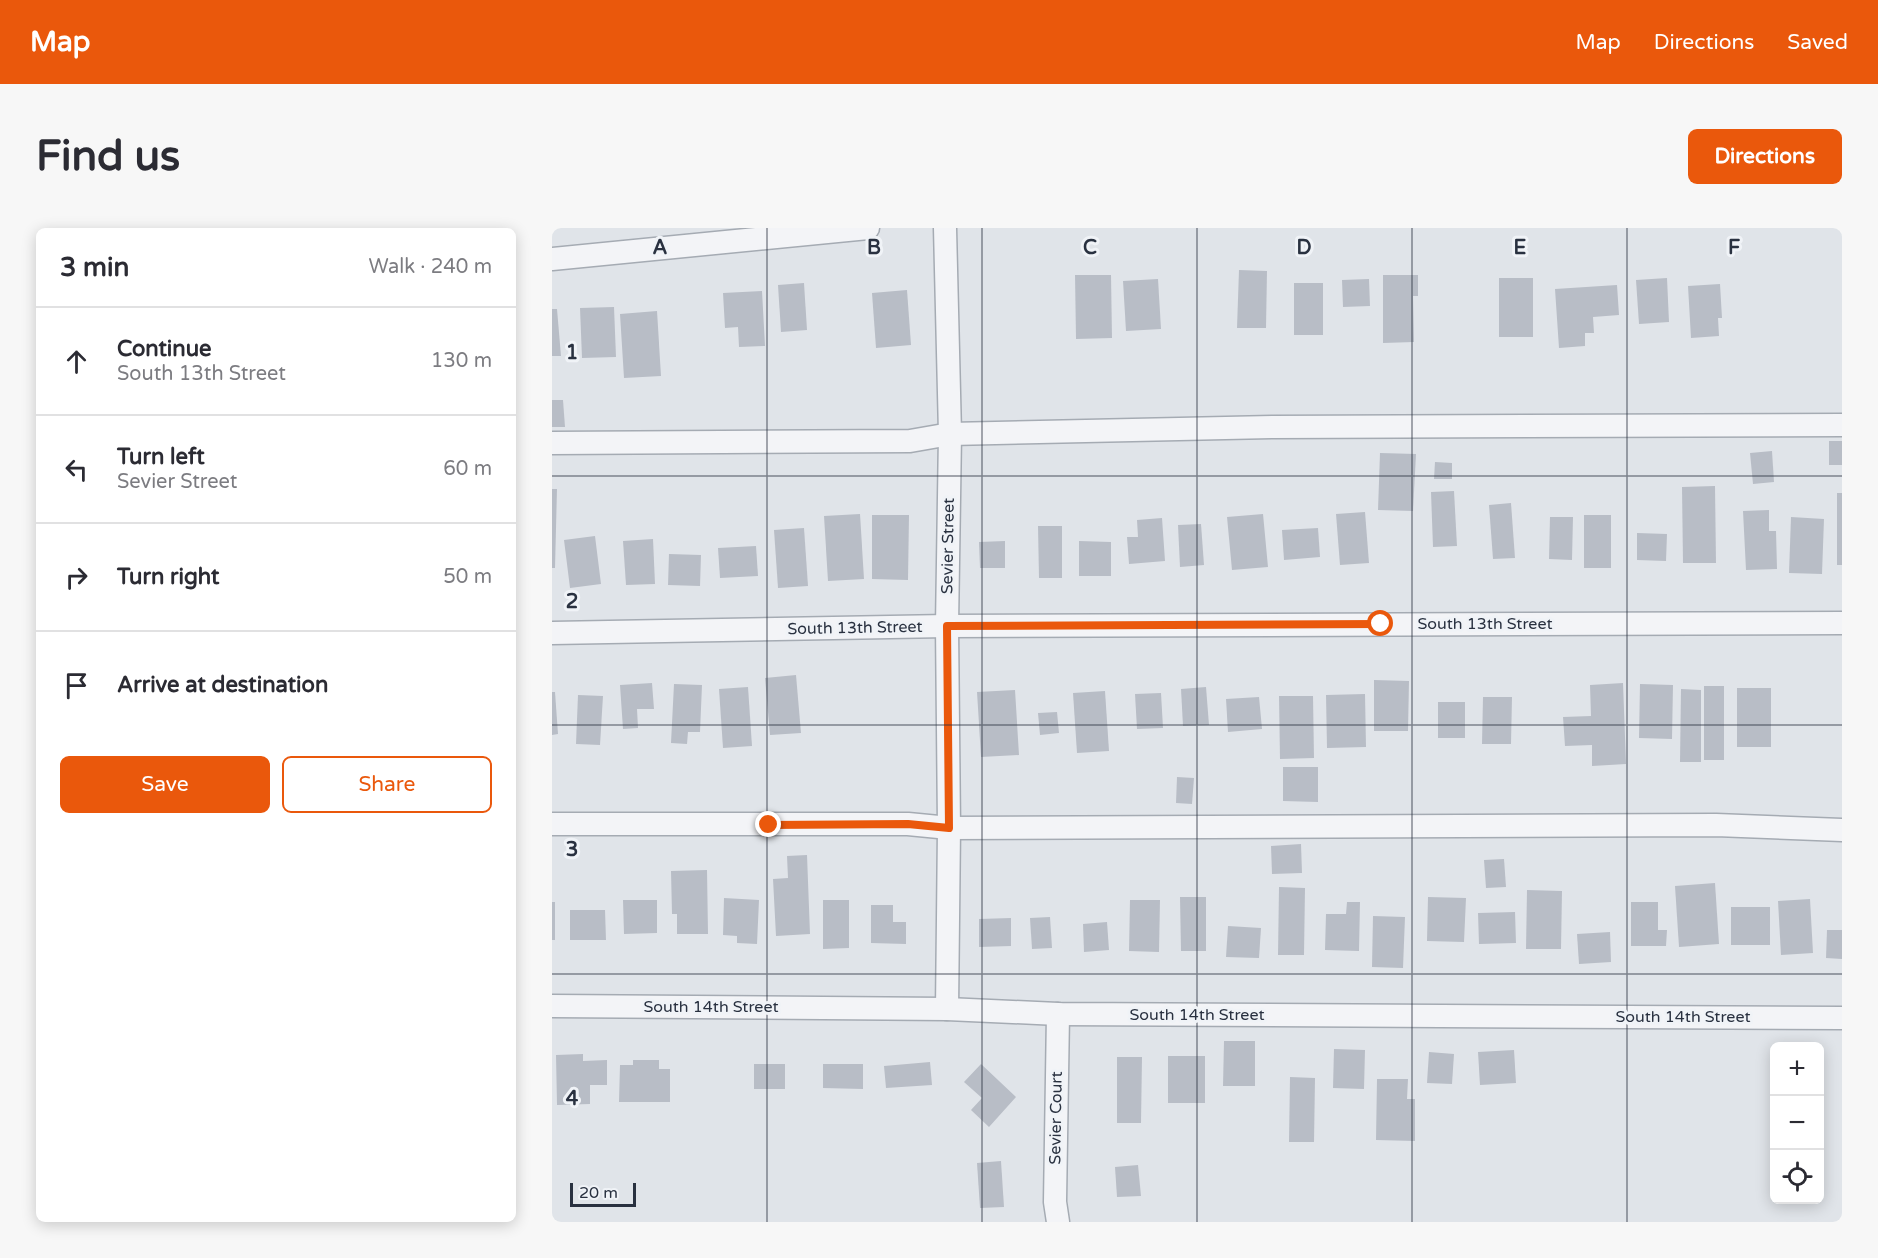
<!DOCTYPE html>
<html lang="en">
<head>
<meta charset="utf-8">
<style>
	:root { --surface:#fff; --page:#f7f7f7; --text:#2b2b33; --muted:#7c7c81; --line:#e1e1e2; --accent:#ea580c }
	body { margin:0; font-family:"Varela Round",sans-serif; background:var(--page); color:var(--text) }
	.controls { position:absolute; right:18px; bottom:18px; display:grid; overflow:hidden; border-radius:9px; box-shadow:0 3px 15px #0003 }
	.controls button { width:54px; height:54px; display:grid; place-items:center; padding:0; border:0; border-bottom:2px solid var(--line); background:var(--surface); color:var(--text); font:30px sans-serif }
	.scale { position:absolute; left:18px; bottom:15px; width:66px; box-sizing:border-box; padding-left:6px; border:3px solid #293140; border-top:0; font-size:16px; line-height:21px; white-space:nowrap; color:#293140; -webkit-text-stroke:4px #f0f3f7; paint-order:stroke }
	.stop { position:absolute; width:18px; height:18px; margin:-14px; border:4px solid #ea580c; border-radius:50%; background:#fff }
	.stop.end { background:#ea580c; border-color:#fff; box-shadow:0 2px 6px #0008 }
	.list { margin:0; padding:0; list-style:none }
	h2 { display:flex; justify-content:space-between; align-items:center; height:78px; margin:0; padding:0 24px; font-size:26px }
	h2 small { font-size:20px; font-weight:400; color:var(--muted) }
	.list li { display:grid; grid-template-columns:39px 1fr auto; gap:18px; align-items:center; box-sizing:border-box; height:108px; padding:0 24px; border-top:2px solid var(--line) }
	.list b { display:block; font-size:22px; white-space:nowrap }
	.list p { margin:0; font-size:20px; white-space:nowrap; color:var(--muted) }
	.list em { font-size:20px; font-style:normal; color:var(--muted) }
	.actions { display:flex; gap:12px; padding:18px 24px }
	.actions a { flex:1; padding:14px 0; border:2px solid var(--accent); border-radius:9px; text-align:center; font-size:21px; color:var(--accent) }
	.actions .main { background:var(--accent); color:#fff }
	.icon { flex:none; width:33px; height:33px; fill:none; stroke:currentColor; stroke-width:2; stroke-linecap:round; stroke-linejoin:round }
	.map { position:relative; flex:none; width:1290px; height:994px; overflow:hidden; border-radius:9px }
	header { display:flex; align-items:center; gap:36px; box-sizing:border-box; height:84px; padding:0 30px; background:var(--accent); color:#fff }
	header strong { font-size:28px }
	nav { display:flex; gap:33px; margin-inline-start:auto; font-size:21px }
	.intro { display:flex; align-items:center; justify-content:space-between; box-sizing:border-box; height:144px; padding:0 36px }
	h1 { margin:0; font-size:42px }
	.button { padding:15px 27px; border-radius:9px; background:var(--accent); color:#fff; font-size:21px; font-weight:700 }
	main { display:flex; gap:36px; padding:0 36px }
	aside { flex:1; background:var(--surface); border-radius:9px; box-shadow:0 3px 15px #0003 }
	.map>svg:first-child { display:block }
	.building { fill:#b8bdc6 }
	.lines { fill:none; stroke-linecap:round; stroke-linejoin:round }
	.minor-casing { stroke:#a5abb3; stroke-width:25 }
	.minor { stroke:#f3f4f7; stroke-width:22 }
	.route { stroke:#ea580c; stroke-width:8 }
	.grid { fill:none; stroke:#293140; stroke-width:1.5; stroke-opacity:0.55 }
	.labels { text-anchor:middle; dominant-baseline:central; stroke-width:6; stroke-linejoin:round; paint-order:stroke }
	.street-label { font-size:16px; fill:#293140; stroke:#f0f3f7 }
	.grid-label { font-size:20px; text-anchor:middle; font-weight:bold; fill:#293140; stroke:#f0f3f7; stroke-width:6; stroke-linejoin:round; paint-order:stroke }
</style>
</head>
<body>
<header>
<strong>Map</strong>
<nav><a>Map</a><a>Directions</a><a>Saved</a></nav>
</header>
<div class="intro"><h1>Find us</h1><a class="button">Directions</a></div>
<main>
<aside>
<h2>3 min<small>Walk · 240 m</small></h2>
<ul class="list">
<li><svg class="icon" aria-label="ahead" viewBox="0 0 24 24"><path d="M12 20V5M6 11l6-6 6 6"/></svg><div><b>Continue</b><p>South 13th Street</p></div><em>130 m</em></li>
<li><svg class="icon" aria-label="left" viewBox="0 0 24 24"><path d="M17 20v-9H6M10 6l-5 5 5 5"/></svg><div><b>Turn left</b><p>Sevier Street</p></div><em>60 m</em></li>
<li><svg class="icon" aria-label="right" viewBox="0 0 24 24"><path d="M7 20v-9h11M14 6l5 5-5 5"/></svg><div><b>Turn right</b></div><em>50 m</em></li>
<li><svg class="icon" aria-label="arrive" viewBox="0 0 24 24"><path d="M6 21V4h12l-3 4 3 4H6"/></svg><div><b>Arrive at destination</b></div></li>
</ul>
<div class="actions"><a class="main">Save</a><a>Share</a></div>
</aside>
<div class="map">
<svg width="1290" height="994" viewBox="0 0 1290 994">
	<rect width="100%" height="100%" fill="#e0e4e9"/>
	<g class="building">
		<polygon points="687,42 715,43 714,100 685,100"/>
		<polygon points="523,47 559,47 560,110 524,111"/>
		<polygon points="831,47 866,47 866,68 861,68 862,114 831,115"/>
		<rect x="947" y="50" width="34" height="59"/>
		<polygon points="1115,50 1117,94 1087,96 1084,52"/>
		<polygon points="606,51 609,101 574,103 571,53"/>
		<polygon points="817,51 818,78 791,79 790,52"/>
		<polygon points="252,55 255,102 229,104 226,57"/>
		<rect x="742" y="55" width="29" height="52"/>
		<polygon points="1168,56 1170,90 1166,90 1167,108 1139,110 1136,58"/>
		<polygon points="1065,57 1067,87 1041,89 1042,105 1033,105 1033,118 1007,120 1003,61"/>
		<polygon points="355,62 359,117 324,120 320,65"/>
		<polygon points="210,63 213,118 187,119 186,99 173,100 171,65"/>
		<polygon points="62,79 64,129 30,130 28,80"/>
		<polygon points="0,81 5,81 9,128 0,128"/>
		<polygon points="105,83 109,148 72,150 68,86"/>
		<polygon points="0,172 11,172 13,199 0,199"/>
		<rect x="1277" y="213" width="13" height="24"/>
		<polygon points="1220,223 1222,254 1201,256 1198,225"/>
		<polygon points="828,225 864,226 861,283 826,282"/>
		<polygon points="883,234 900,235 900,251 882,251"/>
		<polygon points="1163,258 1164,335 1131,335 1130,259"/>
		<polygon points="0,261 5,261 3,340 0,340"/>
		<polygon points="902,263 905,318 881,319 879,264"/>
		<rect x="1285" y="265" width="5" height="72"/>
		<polygon points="959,275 963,330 941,331 937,277"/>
		<polygon points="1217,282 1217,303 1224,303 1225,341 1194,342 1191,283"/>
		<polygon points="813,284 817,335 788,337 784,286"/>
		<polygon points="308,286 312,351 276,353 272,288"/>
		<polygon points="711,286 716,339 680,342 675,289"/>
		<polygon points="320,287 357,287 356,352 320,351"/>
		<rect x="1032" y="287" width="27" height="53"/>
		<polygon points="998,289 1021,289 1020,332 997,331"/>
		<polygon points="1239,289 1272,291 1270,346 1237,345"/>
		<polygon points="610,290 613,333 577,336 575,309 586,309 585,292"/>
		<polygon points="649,296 652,337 628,339 626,297"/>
		<polygon points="486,298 510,298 510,350 487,350"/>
		<polygon points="252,300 256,358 226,360 222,302"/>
		<polygon points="766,300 768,329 732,332 730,302"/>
		<polygon points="1085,305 1115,306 1114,333 1085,332"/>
		<polygon points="43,308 49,356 18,360 12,312"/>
		<polygon points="101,311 103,356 74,357 71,313"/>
		<polygon points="453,313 453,340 428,340 427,314"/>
		<polygon points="527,313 559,314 559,348 527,348"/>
		<polygon points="204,318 206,348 168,350 166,320"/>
		<polygon points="117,326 149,327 148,358 116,357"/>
		<polygon points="244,447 249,505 218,507 213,450"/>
		<polygon points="822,452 857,453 856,503 822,503"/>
		<polygon points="100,455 102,481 85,481 86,500 71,501 68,457"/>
		<polygon points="1071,455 1074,536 1040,538 1040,517 1013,518 1011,489 1039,488 1038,457"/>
		<polygon points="122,456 150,457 148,504 136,504 135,516 119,515"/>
		<polygon points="1088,456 1121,457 1120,511 1087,510"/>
		<rect x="1152" y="458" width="20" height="74"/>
		<polygon points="196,459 200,518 171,520 167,461"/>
		<polygon points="654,459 657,497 631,498 629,461"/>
		<rect x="1185" y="460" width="34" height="59"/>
		<polygon points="1129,461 1149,462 1149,534 1128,534"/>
		<polygon points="463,462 467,527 429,529 425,464"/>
		<polygon points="553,463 557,523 525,525 521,465"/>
		<polygon points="0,464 3,464 6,506 0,507"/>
		<polygon points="609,465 611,500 585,501 583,466"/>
		<polygon points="813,466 814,519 775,520 774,467"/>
		<polygon points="26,467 51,468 48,517 24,516"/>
		<polygon points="727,468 761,468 762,530 728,531"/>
		<polygon points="707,469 710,501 676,504 674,471"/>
		<polygon points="931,469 960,469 959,516 930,516"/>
		<rect x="886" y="474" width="27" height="36"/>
		<polygon points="505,484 507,505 488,507 486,485"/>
		<polygon points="731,539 766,539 766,574 731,573"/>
		<polygon points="625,549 642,550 640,576 624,575"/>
		<polygon points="749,616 750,645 720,646 719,618"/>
		<polygon points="255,627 258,706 224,708 221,651 236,650 235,628"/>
		<polygon points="952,631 954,659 934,660 932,632"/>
		<polygon points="155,642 156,706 125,706 125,686 120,686 119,643"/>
		<polygon points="1163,655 1167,716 1127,719 1123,658"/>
		<polygon points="727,659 753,660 752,727 726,727"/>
		<polygon points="975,662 1010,663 1009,721 974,721"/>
		<polygon points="628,669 654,669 654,723 629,723"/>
		<polygon points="876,669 914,670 912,714 875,713"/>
		<polygon points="172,670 207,672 205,716 185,715 185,708 171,707"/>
		<polygon points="1258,671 1261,725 1229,727 1226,673"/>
		<polygon points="71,672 105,672 105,705 72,706"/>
		<polygon points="271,672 297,672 297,720 271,721"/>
		<polygon points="578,672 608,672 607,724 577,723"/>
		<rect x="0" y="674" width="3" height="38"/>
		<polygon points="795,674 808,674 807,723 773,722 774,686 794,686"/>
		<polygon points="1079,674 1106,674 1106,702 1115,702 1114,718 1079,718"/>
		<polygon points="319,677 341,677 341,694 354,694 354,716 319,715"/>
		<rect x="1179" y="679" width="39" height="38"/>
		<polygon points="18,682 53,682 54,712 18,712"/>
		<polygon points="963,684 964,715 927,716 926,685"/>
		<polygon points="821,688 853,689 851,740 820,739"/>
		<polygon points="498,689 500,720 480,721 478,690"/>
		<polygon points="459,690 459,718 427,719 427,691"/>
		<polygon points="555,694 557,722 532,724 531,696"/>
		<polygon points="676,698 709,700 707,730 674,729"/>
		<polygon points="1275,702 1290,702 1290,731 1274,730"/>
		<polygon points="1058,704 1059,734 1027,736 1025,706"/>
		<polygon points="672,813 703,813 703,858 671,858"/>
		<polygon points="782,821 813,822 812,861 781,860"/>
		<polygon points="962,822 964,855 928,857 926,824"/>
		<polygon points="877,824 902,826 900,856 875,855"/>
		<polygon points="31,826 31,833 55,832 55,857 38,857 38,876 5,877 4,827"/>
		<rect x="616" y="828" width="37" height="47"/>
		<polygon points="565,829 590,829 589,895 565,895"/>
		<polygon points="81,832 107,832 107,841 118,841 118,874 67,874 68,837 81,837"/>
		<polygon points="378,834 380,857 334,860 332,838"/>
		<rect x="202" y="836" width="31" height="25"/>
		<polygon points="271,836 311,836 311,861 271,860"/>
		<polygon points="429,836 464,869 437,899 419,882 430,870 412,854"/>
		<polygon points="738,849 763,850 762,914 737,914"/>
		<polygon points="825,851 856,851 855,871 863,871 863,913 824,912"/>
		<polygon points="449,933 452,979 428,980 425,935"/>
		<polygon points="586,937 589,968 565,969 563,939"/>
	</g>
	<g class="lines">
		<defs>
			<g id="minor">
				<polyline points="393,0 398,206 395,398 397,600 395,781"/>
				<polyline points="0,31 316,0"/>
				<polyline points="0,215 358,213 398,206 722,199 1290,197"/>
				<polyline points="0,405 395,398 1290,395"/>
				<polyline points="0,596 356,596 397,600 1164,597 1290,602"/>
				<polyline points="0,778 395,781 506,786 1290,790"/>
				<polyline points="506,786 503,974 506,994"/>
			</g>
		</defs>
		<use href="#minor" class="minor-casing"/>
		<use href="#minor" class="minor"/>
	</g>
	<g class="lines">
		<polyline class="route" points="217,597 356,596 397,600 395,398 829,396"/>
	</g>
	<path class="grid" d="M215,0V994M430,0V994M645,0V994M860,0V994M1075,0V994M0,248H1290M0,497H1290M0,746H1290"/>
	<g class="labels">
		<g class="street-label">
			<text transform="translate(396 318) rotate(-89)">Sevier Street</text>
			<text x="933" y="396">South 13th Street</text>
			<text transform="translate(303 400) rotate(-1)">South 13th Street</text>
			<text x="159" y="779">South 14th Street</text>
			<text x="645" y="787">South 14th Street</text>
			<text x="1131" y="789">South 14th Street</text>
			<text transform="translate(504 890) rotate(-89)">Sevier Court</text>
		</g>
	</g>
	<g class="grid-label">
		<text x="108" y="26">A</text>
		<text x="322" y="26">B</text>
		<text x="538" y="26">C</text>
		<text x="752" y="26">D</text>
		<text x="968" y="26">E</text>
		<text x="1182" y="26">F</text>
		<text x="20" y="131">1</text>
		<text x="20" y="380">2</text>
		<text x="20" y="628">3</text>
		<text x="20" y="877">4</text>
	</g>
</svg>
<div class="controls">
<button>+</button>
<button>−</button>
<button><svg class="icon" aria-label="locate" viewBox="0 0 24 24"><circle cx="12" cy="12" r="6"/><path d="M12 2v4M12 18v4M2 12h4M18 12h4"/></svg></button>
</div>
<div class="scale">20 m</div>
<div class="stop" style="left:829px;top:396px"></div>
<div class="stop end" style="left:217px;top:597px"></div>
</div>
</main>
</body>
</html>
